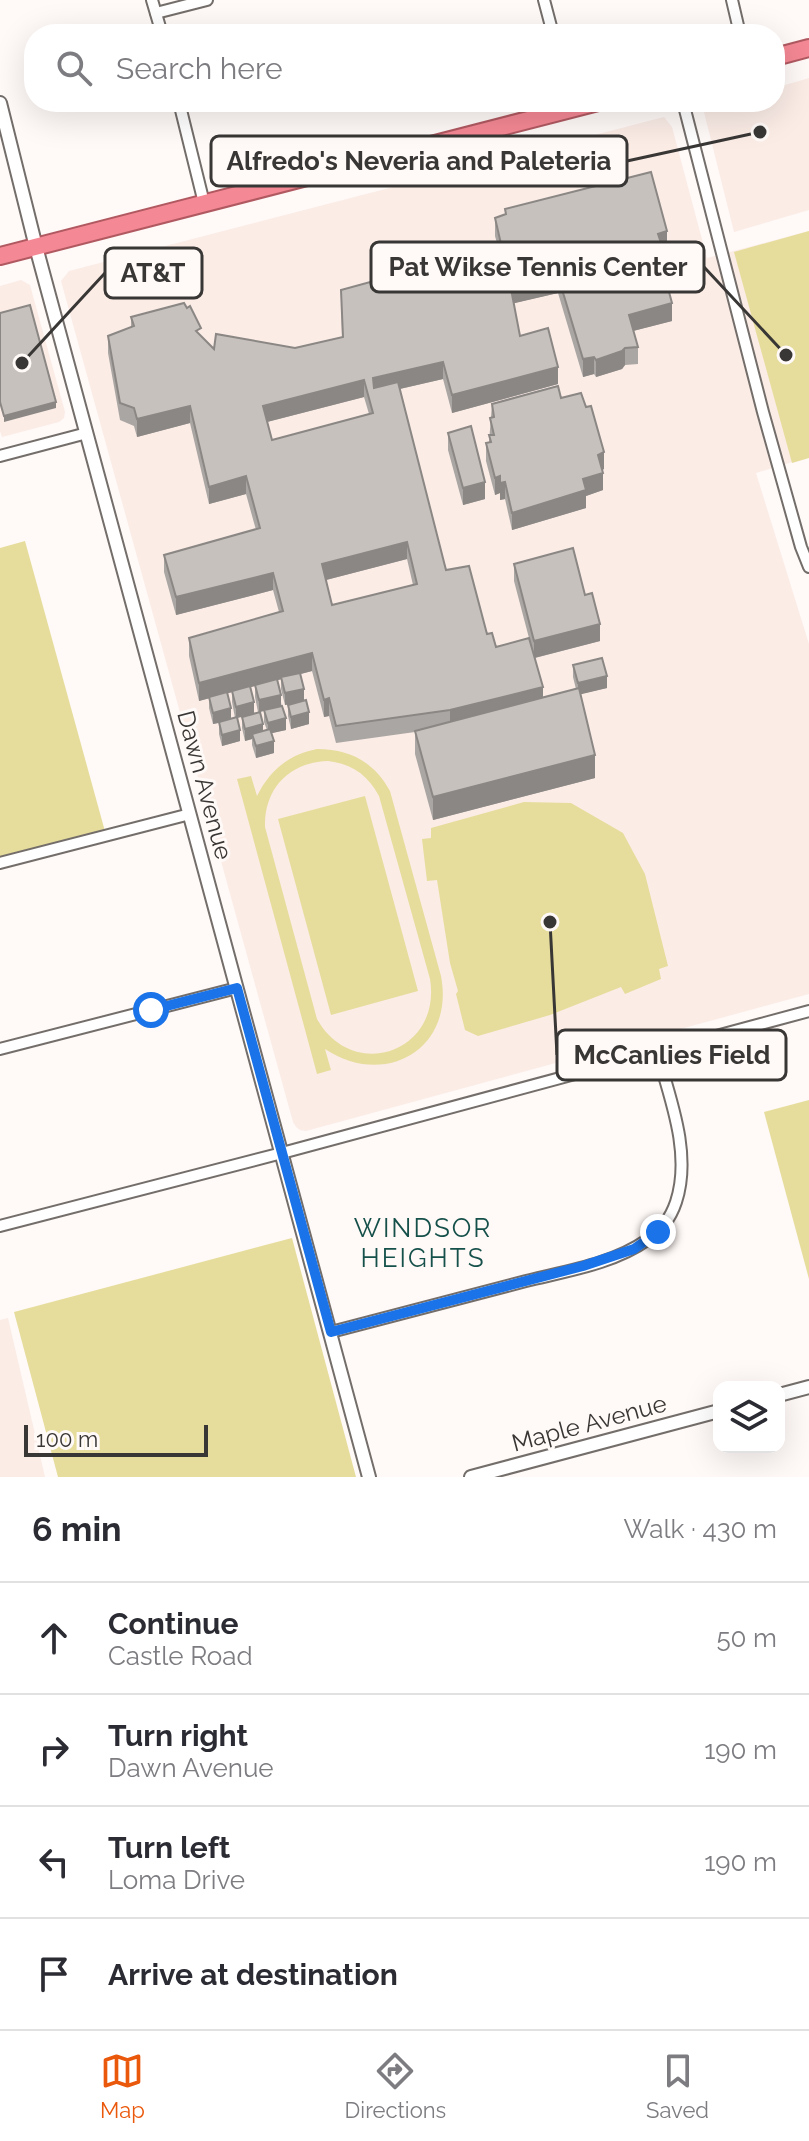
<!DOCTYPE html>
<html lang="en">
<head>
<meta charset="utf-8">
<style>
	:root { --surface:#fff; --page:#f2f2f3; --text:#2b2b33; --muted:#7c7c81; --line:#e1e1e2; --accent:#ea580c }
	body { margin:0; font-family:Raleway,sans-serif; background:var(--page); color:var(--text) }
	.controls { position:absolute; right:24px; bottom:24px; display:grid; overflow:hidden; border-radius:16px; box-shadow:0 8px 32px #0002 }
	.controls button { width:72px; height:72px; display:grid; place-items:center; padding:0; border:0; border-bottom:2px solid var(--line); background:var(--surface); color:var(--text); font:40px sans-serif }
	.scale { position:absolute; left:24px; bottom:20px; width:184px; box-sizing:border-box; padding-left:8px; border:4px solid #393735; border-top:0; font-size:22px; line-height:28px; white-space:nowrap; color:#393735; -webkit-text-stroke:6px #fff9f7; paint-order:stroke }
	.stop { position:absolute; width:24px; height:24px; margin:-18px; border:6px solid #1a73e8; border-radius:50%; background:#fff }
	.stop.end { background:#1a73e8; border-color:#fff; box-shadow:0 2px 8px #0008 }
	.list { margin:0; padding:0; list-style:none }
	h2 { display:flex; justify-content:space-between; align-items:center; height:104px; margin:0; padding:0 32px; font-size:34px }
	h2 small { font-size:26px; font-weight:400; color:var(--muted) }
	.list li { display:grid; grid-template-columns:52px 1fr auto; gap:24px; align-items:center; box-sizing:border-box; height:112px; padding:0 32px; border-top:2px solid var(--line) }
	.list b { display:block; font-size:30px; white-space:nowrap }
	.list p { margin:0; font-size:26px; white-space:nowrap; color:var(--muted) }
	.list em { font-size:26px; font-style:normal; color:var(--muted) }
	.icon { flex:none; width:44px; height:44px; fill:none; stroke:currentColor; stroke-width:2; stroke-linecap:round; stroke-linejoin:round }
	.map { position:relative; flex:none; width:809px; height:1477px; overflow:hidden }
	.search { position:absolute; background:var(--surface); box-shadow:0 8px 32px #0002; left:24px; right:24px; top:24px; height:88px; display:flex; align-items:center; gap:20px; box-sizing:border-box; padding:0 28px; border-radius:32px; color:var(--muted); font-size:30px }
	.sheet { height:552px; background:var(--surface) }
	nav { display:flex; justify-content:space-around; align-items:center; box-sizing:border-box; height:112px; border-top:2px solid var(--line); background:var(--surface); font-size:22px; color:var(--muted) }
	nav a { display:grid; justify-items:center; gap:4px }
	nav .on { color:var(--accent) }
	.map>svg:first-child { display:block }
	.built { fill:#fbece6 }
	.green { fill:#e6dd9c; fill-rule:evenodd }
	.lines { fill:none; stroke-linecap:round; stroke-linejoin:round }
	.minor-casing { stroke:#746e6b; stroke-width:14 }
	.tertiary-casing { stroke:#746e6b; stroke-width:16 }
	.trunk-casing { stroke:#b15961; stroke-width:20 }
	.minor { stroke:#fff; stroke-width:10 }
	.tertiary { stroke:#fff; stroke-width:12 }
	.trunk { stroke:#f48894; stroke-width:16 }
	.wall { fill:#aaa6a3; fill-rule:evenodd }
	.shaded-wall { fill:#8b8784 }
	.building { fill:#c6c1bd; stroke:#8b8784; stroke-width:2; fill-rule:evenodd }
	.route { stroke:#1a73e8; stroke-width:10 }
	.labels { text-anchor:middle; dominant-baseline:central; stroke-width:6; stroke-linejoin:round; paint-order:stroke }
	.street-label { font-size:24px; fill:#393735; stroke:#fff9f7 }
	.neighbourhood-label { font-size:26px; letter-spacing:2px; fill:#15504a; stroke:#fff9f7 }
	.leader { fill:none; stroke:#393735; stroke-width:3 }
	.callout-dot { fill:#393735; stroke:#fff9f7; stroke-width:3 }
	.callout { fill:#fff9f7; stroke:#393735; stroke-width:3 }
	.callout-label { font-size:26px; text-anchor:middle; font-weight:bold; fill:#393735 }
</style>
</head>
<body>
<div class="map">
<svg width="809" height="1477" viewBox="0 0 809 1477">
	<rect width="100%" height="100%" fill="#fff9f7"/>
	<g class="built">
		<polygon points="809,78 809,210 734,232 703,108 726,102 775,102 775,88"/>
		<polygon points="664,117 672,127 707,258 809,231 809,457 756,473 809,644 809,994 306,1131 300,1130 296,1127 293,1122 61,281 69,271"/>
		<polygon points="21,280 30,285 65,412 64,418 59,422 2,437 0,431 0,286"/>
		<polygon points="8,1318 45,1477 0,1477 0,1320"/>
	</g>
	<g class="green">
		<polygon points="809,231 809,458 792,463 734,252"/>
		<polygon points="25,541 106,835 0,863 0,548"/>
		<path d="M317,749C350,749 374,762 390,791L441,976C455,1049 385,1089 325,1049L331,1070L317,1074L237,779L251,776L257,796C270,770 288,755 317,749ZM328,761C352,764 368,775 379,796L430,979C442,1052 353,1083 317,1019L265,827C264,788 290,762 328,761Z"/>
		<polygon points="365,796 418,991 331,1015 278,819"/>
		<polygon points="524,802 571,803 623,833 645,874 668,966 659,969 661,979 625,994 621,987 550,1015 478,1036 465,1030 456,994 458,991 450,963 437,880 427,881 422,839 431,838 431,828"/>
		<polygon points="809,1100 809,1279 764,1112"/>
		<polygon points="292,1238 356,1477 58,1477 14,1312"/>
	</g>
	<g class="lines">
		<defs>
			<g id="minor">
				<polyline points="152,0 162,34"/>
				<polyline points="544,0 553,34"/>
				<polyline points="732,0 740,34"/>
				<polyline points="156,13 207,0"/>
				<polyline points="179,102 204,203"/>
				<polyline points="683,102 763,412 801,547 809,567"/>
				<polyline points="0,456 87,433"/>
				<polyline points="0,863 190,814"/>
				<polyline points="0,1049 237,988"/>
				<polyline points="0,1226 282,1153 809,1011"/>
				<path d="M331,1332C396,1315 461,1298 526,1281C566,1271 613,1264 647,1240C661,1231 671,1217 676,1202C692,1154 670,1098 657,1052"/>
			</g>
			<g id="tertiary">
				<polyline points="0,103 36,247 369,1477"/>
				<polyline points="779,1395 809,1387"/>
				<polyline points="471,1477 719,1411"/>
			</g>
			<g id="trunk">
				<polyline points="775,57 809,48"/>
				<polyline points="0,256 598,102"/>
			</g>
		</defs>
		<use href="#minor" class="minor-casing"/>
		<use href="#tertiary" class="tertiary-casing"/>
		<use href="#trunk" class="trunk-casing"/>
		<use href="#minor" class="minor"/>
		<use href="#tertiary" class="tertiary"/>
		<use href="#trunk" class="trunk"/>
	</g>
	<g class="wall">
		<path d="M505,209L667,249L663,250L662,267L672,321L633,331L638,347V364L625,365L622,369L596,377L594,374L583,377L558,293L514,303L520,336L558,384L452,413L443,379L400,389L446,570L496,647L529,638L514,581V564L585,595L600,641L535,658L543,698L576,689L573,677V665L607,688L580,694L595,778L433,820L415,754V732L336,743L329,716L324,717L312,671L300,674L304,701L309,724L291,729L288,716V705L291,704L285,705L281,689V679L277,680L286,730L272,733L274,753L256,758L252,745V739L245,741L242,728V717L237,718L240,741L222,746L219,734V723L213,724L209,708V698L199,701L189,656V638L279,612L273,590L176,615L164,572V555L256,530L246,494L209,504L190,423L137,437L134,426L120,420L108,353V336L131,327V317L201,336L214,349L295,348L342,337L341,290L498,247L495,236V218L505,214ZM364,397L369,414L272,440L267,422ZM407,559L413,585L332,605L326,580ZM255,686V697L258,712L254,713L250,687ZM232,692V702L235,718L231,719L227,693ZM264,711V722L267,730L263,731L260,712Z"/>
		<polygon points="561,398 604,469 602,470 603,490 586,496 586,508 512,530 505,499 500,500 500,493 495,495 486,461 486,443 489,442 492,404"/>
		<polygon points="448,433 485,499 463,505 448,450"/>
	</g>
	<g class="shaded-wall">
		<polygon points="667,231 667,249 663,250 663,266 658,268 658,234"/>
		<polygon points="558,276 558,293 511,304 511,287"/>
		<polygon points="672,303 672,321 629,332 629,315"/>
		<polygon points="625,348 625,365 622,369 596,377 596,360"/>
		<polygon points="594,357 594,374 583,377 583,359"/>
		<polygon points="443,362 443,379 373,395 373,378"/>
		<polygon points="558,367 558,384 452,413 452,395"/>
		<polygon points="364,380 364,397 263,423 263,406"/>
		<polygon points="56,402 56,408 4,422 4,416"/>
		<polygon points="190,406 190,423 137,437 137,419"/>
		<polygon points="604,452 604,469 598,472 598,455"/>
		<polygon points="603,473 603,490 586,496 586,508 512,530 512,513 583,479"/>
		<polygon points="246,476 246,494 209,504 209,487"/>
		<polygon points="500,476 500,493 495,495 495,478"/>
		<polygon points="485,482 485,499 463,505 463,488"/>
		<polygon points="505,482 505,499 500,500 500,483"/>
		<polygon points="407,542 407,559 322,581 322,564"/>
		<polygon points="273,573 273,590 176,615 176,597"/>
		<polygon points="600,624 600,641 534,658 534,641"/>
		<polygon points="312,653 312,671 199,701 199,683"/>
		<polygon points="607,676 607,688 578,695 578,683"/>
		<polygon points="543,687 543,704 450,727 450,710"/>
		<polygon points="304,689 304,701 285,705 285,693"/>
		<polygon points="281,695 281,707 259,712 259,700"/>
		<polygon points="329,698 329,716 324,717 324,700"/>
		<polygon points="254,702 254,714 236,718 236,707"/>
		<polygon points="231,708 231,720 213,724 213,713"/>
		<polygon points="309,712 309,724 291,729 291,717"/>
		<polygon points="286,718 286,730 268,734 268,723"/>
		<polygon points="263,724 263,736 252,734 252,739 245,741 245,729"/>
		<polygon points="240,730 240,741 222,746 222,735"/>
		<polygon points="274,741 274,753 256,758 256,746"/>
		<polygon points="595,755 595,778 433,820 433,797"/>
	</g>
	<g class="building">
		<polygon points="651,172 667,231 658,234 663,249 658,251 672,303 629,315 638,347 625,348 622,351 596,360 594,357 583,359 558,276 511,287 495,218 506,214 505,209"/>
		<path d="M498,247L511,289L520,336L548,328L558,367L452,395L443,362L373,378L374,388L398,382L446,570L469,566L487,634L492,633L496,647L529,638L543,687L450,710L336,726L329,698L324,700L312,653L199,683L189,638L283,611L273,573L176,597L164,555L260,528L246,476L209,487L190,406L137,419L134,408L120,403L108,336L134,326L131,317L184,303L187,308L190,306L201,328L196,331L214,349L216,334L295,348L343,337L341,290ZM364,380L373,413L272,440L263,406ZM407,542L417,584L332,605L322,564Z"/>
		<polygon points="30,305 56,402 4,416 0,402 0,313"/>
		<polygon points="558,386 561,398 581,393 586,407 591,406 604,452 598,455 603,473 583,479 586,490 512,513 505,482 500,483 500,476 495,478 486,443 491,442 489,435 494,435 490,418 494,417 492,404"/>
		<polygon points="471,426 485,482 463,488 448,433"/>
		<polygon points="573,548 585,595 592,593 600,624 534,641 514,564"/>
		<polygon points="602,658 607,676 578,683 573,665"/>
		<polygon points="300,673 304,689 285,693 281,677"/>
		<polygon points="277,679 281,695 259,700 255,685"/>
		<polygon points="250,686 254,702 236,707 232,691"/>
		<polygon points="579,688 595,755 433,797 415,731"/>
		<polygon points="227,692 231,708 213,713 209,697"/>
		<polygon points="306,700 309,712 291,717 288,705"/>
		<polygon points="282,706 286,718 268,723 264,710"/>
		<polygon points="260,712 263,724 245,729 242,717"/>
		<polygon points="237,717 240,730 222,735 219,722"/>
		<polygon points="270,729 274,741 256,746 252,734"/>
	</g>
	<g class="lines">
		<polyline class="route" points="151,1010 237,988 331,1332 583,1266 634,1249 658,1232"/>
	</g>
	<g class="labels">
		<g class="street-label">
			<text transform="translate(205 785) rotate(75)">Dawn Avenue</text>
			<text transform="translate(589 1423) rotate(-15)">Maple Avenue</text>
		</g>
		<g class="neighbourhood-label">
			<text x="423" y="1228">WINDSOR<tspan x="423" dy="30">HEIGHTS</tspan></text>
		</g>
	</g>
	<path class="leader" d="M760 132L627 161M786 355L704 267M22 363L105 273M550 922L557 1055"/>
	<g class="callout-dot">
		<circle cx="760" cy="132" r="8"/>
		<circle cx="786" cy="355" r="8"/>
		<circle cx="22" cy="363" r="8"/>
		<circle cx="550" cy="922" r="8"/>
	</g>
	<g class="callout">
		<rect x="211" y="136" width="416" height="50" rx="8"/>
		<rect x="371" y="242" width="333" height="50" rx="8"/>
		<rect x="105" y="248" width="97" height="50" rx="8"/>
		<rect x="557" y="1030" width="229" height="50" rx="8"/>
	</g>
	<g class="callout-label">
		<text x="419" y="170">Alfredo's Neveria and Paleteria</text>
		<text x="538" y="276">Pat Wikse Tennis Center</text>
		<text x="153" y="282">AT&amp;T</text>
		<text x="672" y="1064">McCanlies Field</text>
	</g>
</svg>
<div class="controls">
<button><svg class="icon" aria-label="layers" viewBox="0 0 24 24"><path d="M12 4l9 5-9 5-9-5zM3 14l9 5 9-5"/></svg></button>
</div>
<div class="scale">100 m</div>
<div class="stop" style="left:151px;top:1010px"></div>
<div class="stop end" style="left:658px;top:1232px"></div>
<div class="search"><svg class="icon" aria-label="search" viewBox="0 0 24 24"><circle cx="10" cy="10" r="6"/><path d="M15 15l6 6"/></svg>Search here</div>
</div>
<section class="sheet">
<h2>6 min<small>Walk · 430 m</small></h2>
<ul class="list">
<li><svg class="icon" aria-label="ahead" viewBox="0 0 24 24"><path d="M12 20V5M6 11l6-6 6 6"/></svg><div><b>Continue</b><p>Castle Road</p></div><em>50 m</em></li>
<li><svg class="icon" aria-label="right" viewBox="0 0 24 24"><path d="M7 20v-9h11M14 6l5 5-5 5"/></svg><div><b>Turn right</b><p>Dawn Avenue</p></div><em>190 m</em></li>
<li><svg class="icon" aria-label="left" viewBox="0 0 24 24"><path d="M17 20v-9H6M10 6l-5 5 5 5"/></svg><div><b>Turn left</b><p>Loma Drive</p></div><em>190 m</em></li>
<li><svg class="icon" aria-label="arrive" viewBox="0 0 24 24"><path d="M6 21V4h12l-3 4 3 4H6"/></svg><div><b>Arrive at destination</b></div></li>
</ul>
</section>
<nav>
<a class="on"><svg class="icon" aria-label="map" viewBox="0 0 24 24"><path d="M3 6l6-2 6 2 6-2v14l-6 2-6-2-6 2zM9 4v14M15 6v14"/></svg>Map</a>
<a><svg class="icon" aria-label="directions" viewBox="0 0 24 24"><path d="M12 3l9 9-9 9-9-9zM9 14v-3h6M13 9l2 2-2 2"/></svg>Directions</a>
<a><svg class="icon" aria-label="saved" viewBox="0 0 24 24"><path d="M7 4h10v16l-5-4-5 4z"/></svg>Saved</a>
</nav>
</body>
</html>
